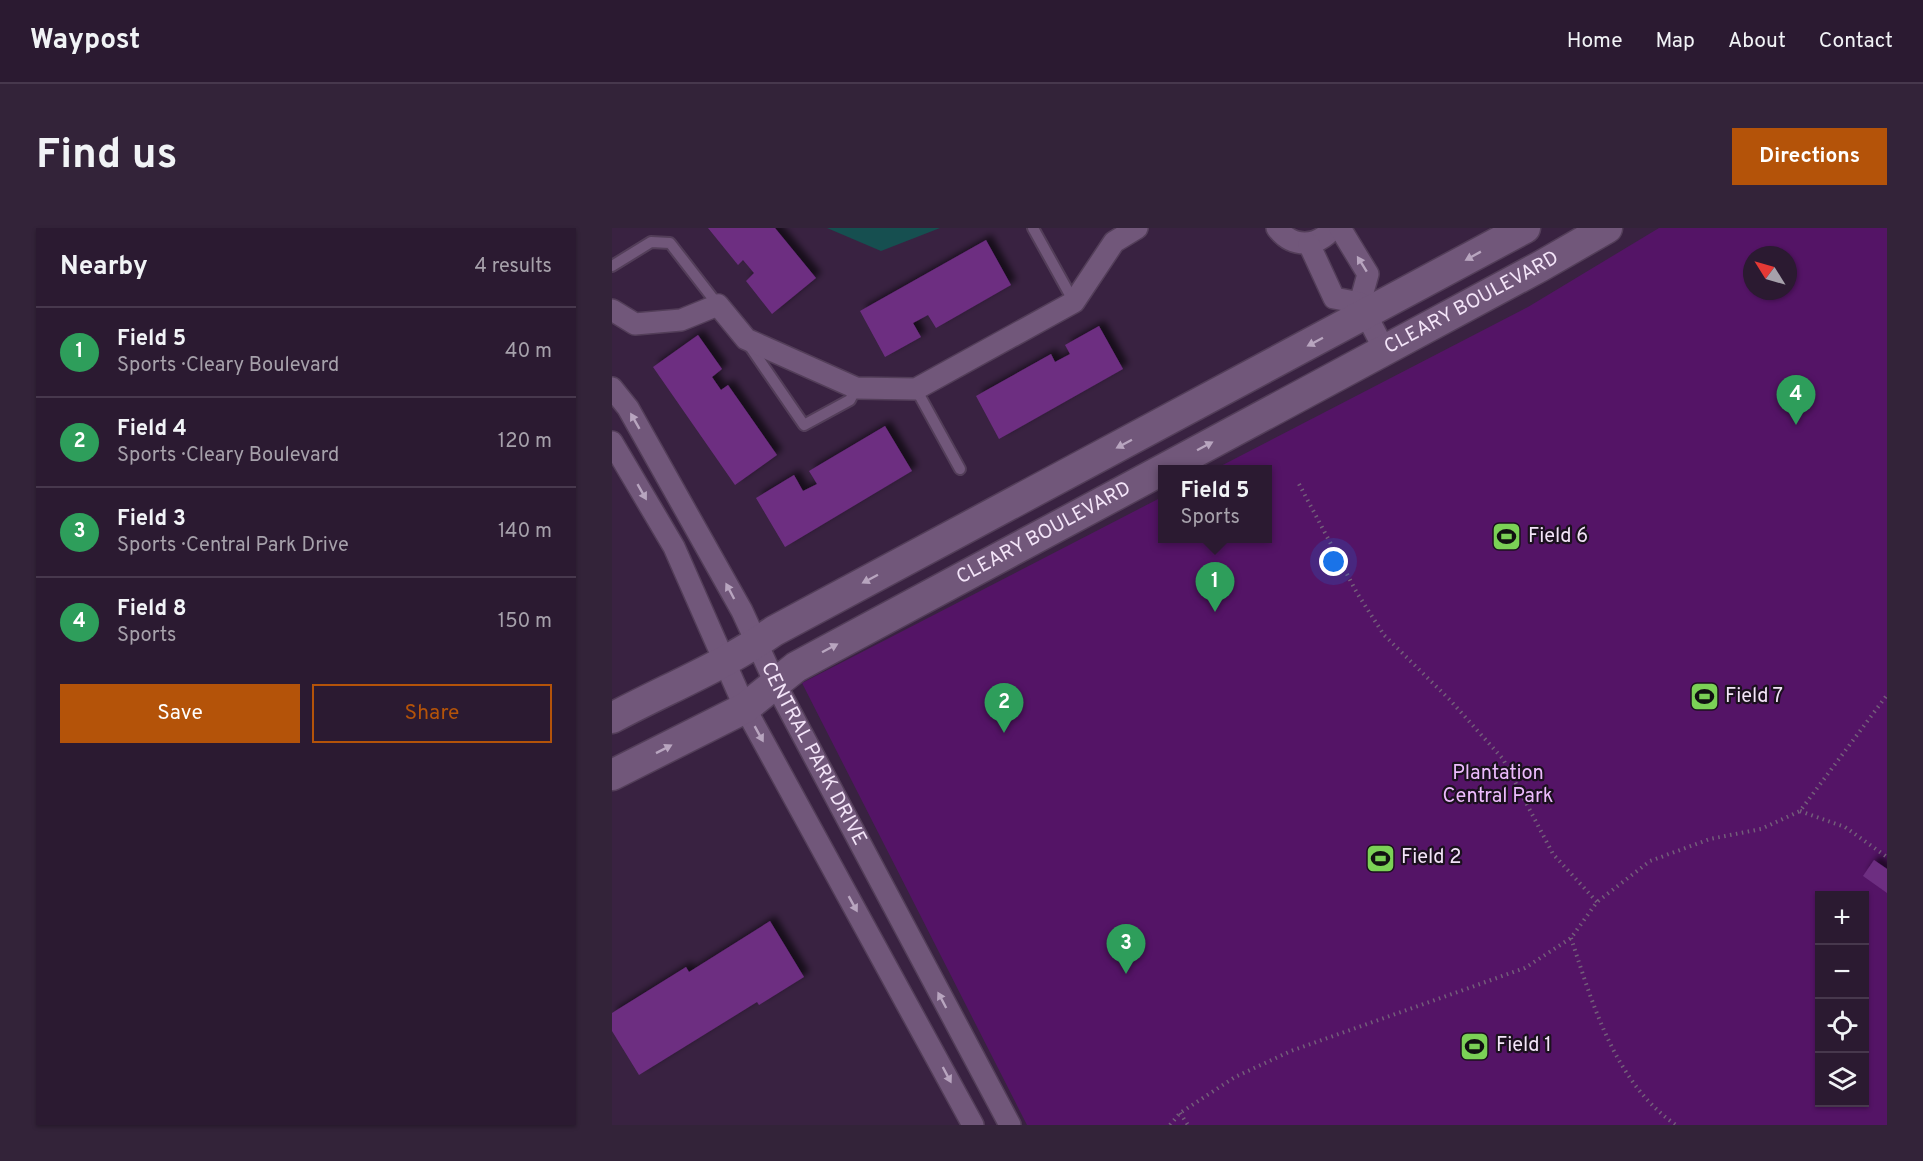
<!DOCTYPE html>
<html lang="en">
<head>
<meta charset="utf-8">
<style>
	:root { --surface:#2b1a31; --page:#332339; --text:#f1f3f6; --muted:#a6a1ab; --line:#47384d; --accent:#b45309 }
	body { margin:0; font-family:Overpass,sans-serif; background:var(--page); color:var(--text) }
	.controls { position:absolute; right:18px; bottom:18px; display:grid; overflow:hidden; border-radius:0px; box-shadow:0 2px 4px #0004 }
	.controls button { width:54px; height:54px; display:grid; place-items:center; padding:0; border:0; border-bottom:2px solid var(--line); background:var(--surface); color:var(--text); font:30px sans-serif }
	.compass { position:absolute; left:1131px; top:18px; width:54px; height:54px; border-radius:50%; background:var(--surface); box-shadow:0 2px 4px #0004; rotate:307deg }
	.you { position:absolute; left:722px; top:334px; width:21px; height:21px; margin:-15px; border:4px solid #fff; border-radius:50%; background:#1a73e8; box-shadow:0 0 0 9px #1a73e833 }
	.badge { display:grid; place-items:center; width:39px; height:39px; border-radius:50%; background:var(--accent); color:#fff; font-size:20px; font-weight:700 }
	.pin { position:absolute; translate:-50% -50px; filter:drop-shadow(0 2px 3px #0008) }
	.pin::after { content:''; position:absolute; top:32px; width:21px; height:18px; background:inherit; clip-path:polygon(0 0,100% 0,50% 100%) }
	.popup { position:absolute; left:546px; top:237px; width:114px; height:78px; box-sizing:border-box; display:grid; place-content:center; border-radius:0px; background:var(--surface); filter:drop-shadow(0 2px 4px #0005); font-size:20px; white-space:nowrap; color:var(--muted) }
	.popup b { font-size:22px; color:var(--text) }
	.popup::after { content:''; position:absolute; left:50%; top:100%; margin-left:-12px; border:12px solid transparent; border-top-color:var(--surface) }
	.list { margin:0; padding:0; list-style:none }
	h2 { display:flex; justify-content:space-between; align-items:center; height:78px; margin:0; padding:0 24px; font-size:26px }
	h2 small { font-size:20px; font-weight:400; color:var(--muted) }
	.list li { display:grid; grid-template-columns:39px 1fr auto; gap:18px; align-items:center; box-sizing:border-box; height:90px; padding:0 24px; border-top:2px solid var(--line) }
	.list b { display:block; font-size:22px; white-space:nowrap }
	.list p { margin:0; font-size:20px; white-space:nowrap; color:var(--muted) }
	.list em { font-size:20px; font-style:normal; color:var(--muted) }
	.actions { display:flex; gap:12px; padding:18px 24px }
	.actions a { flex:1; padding:14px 0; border:2px solid var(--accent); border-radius:0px; text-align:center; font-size:21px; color:var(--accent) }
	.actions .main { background:var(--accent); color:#fff }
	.icon { flex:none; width:33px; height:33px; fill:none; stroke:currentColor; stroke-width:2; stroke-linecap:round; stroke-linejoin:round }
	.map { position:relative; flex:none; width:1275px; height:897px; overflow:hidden; border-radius:0px }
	header { display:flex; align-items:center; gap:36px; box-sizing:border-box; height:84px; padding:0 30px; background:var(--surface); border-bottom:2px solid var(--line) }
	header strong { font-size:28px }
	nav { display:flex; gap:33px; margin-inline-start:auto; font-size:21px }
	.intro { display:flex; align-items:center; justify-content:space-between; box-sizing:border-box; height:144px; padding:0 36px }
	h1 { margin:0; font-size:42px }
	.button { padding:15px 27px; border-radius:0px; background:var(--accent); color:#fff; font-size:21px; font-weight:700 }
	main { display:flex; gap:36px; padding:0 36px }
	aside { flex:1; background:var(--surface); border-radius:0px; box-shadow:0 2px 4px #0004 }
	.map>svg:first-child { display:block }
	.green { fill:#541466; fill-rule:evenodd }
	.water { fill:#164f50 }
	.building { fill:#6d2e81; filter:url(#shadow) }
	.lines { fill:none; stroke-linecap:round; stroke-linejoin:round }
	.lane-casing { stroke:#533e59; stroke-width:14 }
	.street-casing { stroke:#533e59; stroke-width:24 }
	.secondary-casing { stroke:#533e59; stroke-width:33 }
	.path { stroke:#735e7a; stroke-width:4; stroke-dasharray:1.5 4.5; stroke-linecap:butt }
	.lane { stroke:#71577a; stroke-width:10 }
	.street { stroke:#71577a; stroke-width:21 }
	.secondary { stroke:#71577a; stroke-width:30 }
	.oneway { fill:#b8a5bf }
	.labels { text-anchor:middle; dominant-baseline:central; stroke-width:4.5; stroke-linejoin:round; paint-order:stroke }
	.street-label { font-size:20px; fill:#f3e4f8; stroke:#1b111e }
	.poi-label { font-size:20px; fill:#f3e4f8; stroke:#1b111e; text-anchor:start }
	.park-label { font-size:20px; fill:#edbbfd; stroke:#1b111e }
</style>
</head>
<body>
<header>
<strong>Waypost</strong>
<nav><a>Home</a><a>Map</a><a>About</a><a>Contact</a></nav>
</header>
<div class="intro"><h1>Find us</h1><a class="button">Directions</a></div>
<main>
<aside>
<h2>Nearby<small>4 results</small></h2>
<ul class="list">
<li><span class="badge" style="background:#2e9e5b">1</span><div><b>Field 5</b><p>Sports · Cleary Boulevard</p></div><em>40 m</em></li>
<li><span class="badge" style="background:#2e9e5b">2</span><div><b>Field 4</b><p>Sports · Cleary Boulevard</p></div><em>120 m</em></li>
<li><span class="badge" style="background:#2e9e5b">3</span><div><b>Field 3</b><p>Sports · Central Park Drive</p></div><em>140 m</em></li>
<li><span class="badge" style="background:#2e9e5b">4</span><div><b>Field 8</b><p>Sports</p></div><em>150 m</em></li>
</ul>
<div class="actions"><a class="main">Save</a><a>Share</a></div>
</aside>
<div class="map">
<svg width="1275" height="897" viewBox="0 0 1275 897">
	<defs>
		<filter id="shadow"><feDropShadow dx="5.5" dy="-5.5" stdDeviation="3" flood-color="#0009"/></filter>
	</defs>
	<rect width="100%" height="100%" fill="#392241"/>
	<path class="green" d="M1047,0H1275V897H415L190,455L550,269V310H656V242L603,241L916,79ZM1140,27H1176V63H1140ZM1208,668H1252V874H1208Z"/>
	<polygon class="water" points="215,0 328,0 269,23"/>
	<g class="building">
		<polygon points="96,0 163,0 204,50 160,86 134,53 142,45 131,32 126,37"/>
		<polygon points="374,12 399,57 324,100 316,87 301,95 309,109 273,129 248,83"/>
		<polygon points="487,98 511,141 387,211 364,168 439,126 443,134 458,126 453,117"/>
		<polygon points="86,107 110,141 100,149 109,162 116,157 165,227 123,257 41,139"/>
		<polygon points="273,198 300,243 173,319 144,270 182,247 191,263 205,256 197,243"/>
		<polygon points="1262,632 1275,641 1275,665 1251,648"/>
		<polygon points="158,693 192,749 147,777 145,774 27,847 0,803 0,785 74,739 77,744"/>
	</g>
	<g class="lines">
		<defs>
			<g id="lane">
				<polyline points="421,0 462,74"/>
				<polyline points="0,38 39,14 58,15 106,77"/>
				<polyline points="137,117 192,197 238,172 244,160"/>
				<polyline points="304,161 348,241"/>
			</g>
			<g id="street">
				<path d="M665,0C680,20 705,20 721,0"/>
				<polyline points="728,0 756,46 748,75 772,121"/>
				<polyline points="697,16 722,70 748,75"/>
				<polyline points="0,82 23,96 69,92 106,77 134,111 244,160 304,161 462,74 502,14 525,0"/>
				<path id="s1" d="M0,160L16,180L130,383L164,457L398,897"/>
				<polyline points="0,214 62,319 133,480 361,897"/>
			</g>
			<g id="secondary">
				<path d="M0,490C54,461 112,438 162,403L913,0"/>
				<path id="s2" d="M0,547L133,480L184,439L929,38L995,0"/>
			</g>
		</defs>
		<use href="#lane" class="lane-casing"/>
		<use href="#street" class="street-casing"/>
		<use href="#secondary" class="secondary-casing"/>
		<g class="path">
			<polyline points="687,256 745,365 772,407 837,471 891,531 941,626 985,674"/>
			<polyline points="1188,583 1233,599 1275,629"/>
			<path d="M959,710C981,777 1003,855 1064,897"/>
			<polyline points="568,885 576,897"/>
			<polyline points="558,897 568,885 623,849 679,823 913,740 959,710 985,674 1038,633 1098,611 1149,601 1188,583 1275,467"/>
		</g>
		<use href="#lane" class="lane"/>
		<use href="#street" class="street"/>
		<use href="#secondary" class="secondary"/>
	</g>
	<defs><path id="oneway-solid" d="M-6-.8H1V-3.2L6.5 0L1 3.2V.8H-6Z" transform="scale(1.5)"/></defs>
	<g class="oneway">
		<use href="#oneway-solid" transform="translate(861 28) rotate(151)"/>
		<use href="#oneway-solid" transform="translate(750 36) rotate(-122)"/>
		<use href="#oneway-solid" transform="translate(703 114) rotate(152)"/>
		<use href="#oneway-solid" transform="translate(23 193) rotate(-120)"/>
		<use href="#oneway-solid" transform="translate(512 216) rotate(152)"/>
		<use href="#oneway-solid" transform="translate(593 218) rotate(-28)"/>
		<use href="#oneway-solid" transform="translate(30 264) rotate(60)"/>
		<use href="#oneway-solid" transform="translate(258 351) rotate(152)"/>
		<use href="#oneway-solid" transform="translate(118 363) rotate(-118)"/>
		<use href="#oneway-solid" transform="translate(218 420) rotate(-28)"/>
		<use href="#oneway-solid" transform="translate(147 506) rotate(61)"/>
		<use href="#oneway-solid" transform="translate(52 521) rotate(-27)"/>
		<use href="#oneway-solid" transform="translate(241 676) rotate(61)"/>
		<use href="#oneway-solid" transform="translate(330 772) rotate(-118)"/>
		<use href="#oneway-solid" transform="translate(335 847) rotate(62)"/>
	</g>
	<defs>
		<symbol id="stadium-square" viewBox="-11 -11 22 22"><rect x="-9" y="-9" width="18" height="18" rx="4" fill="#7bd156" stroke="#1b111e"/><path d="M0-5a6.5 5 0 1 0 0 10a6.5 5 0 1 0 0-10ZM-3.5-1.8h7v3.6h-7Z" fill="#111"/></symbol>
	</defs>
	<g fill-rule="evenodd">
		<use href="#stadium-square" x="878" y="292" width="33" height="33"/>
		<use href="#stadium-square" x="1076" y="452" width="33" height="33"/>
		<use href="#stadium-square" x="752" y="614" width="33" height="33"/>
		<use href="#stadium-square" x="846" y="802" width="33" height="33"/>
	</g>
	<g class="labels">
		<g class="street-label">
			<text stroke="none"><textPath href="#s2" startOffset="982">CLEARY BOULEVARD</textPath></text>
			<text stroke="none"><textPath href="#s2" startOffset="496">CLEARY BOULEVARD</textPath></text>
			<text stroke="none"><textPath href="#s1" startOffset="418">CENTRAL PARK DRIVE</textPath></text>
		</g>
		<g class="poi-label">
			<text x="916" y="309">Field 6</text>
			<text x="1113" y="469">Field 7</text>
			<text x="789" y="630">Field 2</text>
			<text x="884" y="818">Field 1</text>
		</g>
		<g class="park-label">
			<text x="886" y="546">Plantation<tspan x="886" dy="23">Central Park</tspan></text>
		</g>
	</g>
</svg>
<div class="controls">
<button>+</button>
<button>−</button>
<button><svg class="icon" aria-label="locate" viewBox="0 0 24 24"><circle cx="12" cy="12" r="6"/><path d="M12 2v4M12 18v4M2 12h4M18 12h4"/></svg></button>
<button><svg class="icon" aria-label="layers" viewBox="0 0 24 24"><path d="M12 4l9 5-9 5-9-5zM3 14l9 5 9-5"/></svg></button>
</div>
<svg class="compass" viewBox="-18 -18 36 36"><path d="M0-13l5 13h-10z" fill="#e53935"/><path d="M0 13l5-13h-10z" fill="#a6a1ab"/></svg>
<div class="you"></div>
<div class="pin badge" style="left:603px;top:384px;background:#2e9e5b">1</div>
<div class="popup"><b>Field 5</b>Sports</div>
<div class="pin badge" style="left:392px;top:505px;background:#2e9e5b">2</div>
<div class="pin badge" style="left:514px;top:746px;background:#2e9e5b">3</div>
<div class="pin badge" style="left:1184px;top:197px;background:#2e9e5b">4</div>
</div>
</main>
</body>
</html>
